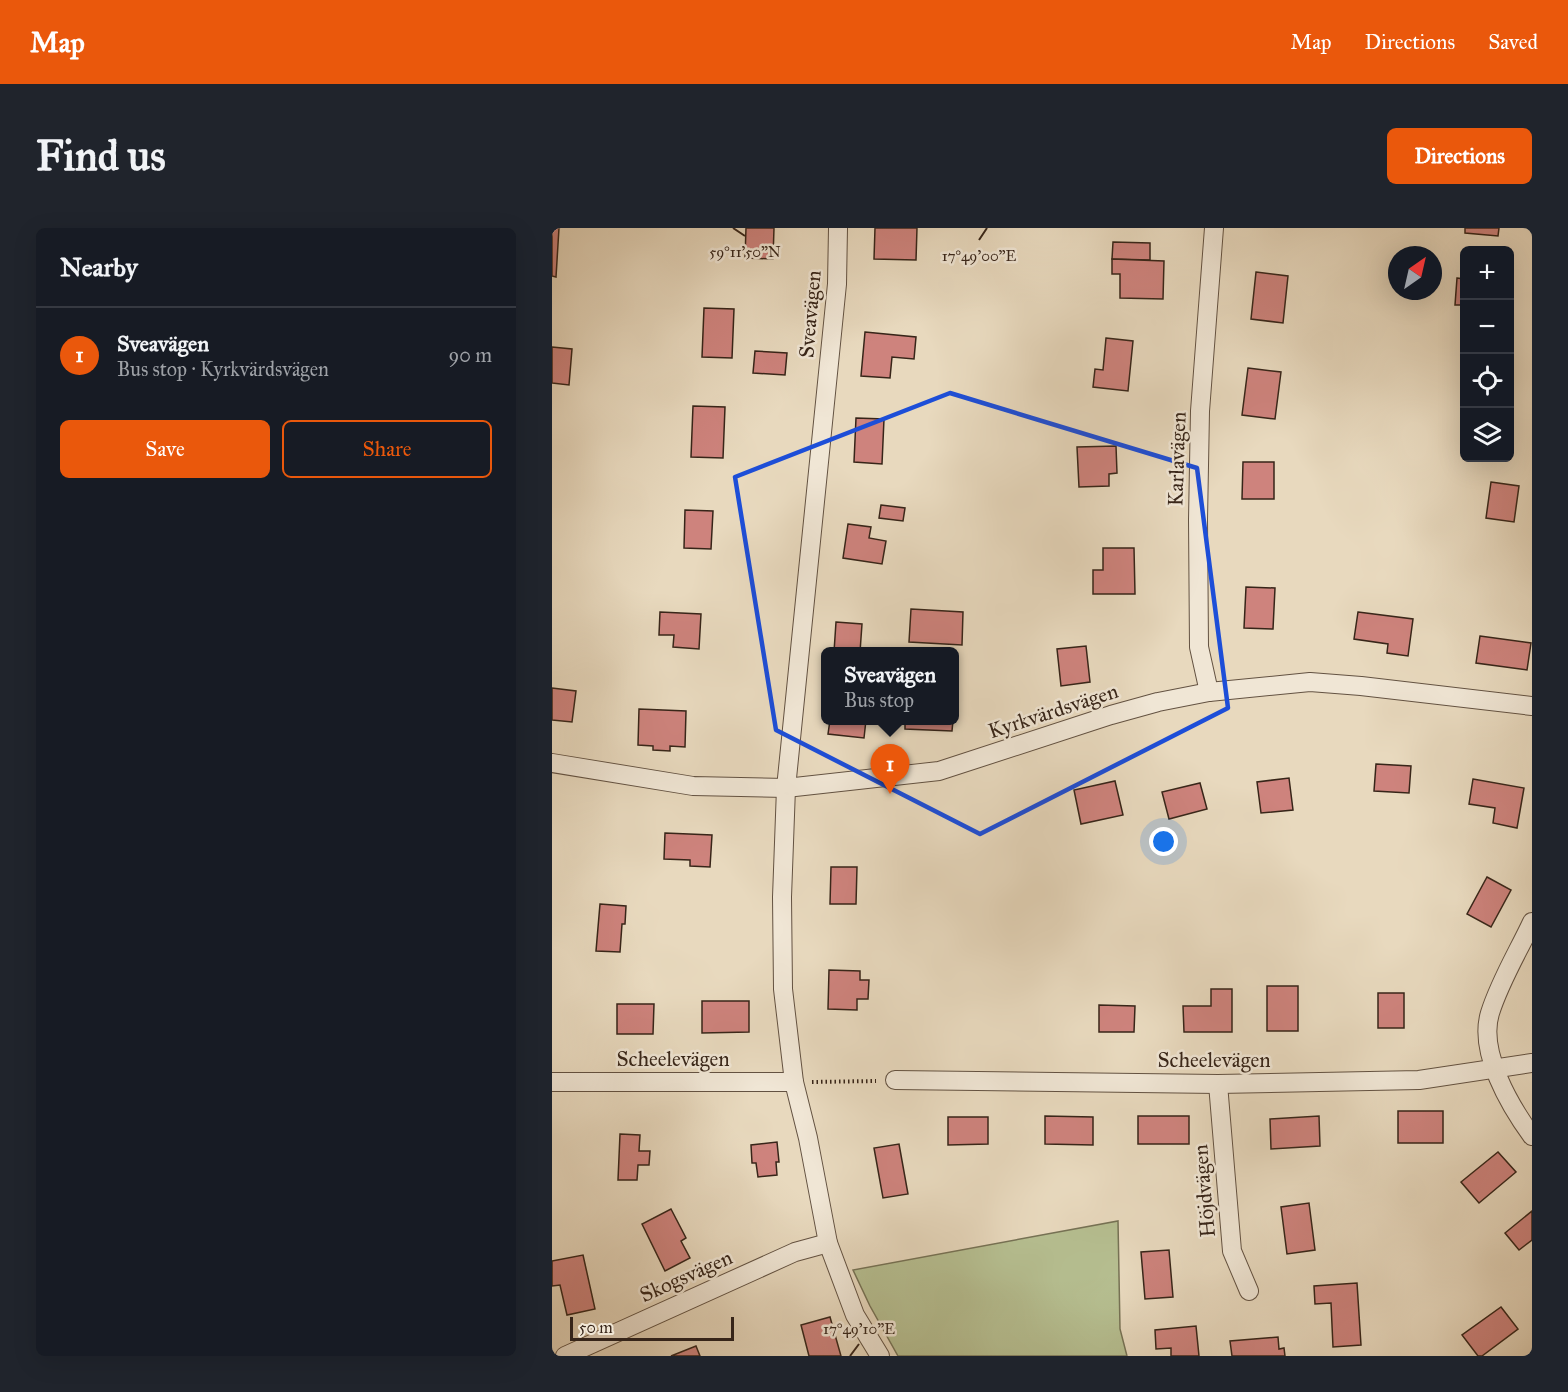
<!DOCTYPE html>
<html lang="en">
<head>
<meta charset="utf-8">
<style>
	:root { --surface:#171b24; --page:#20242c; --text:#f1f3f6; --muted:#9ea1a6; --line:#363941; --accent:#ea580c }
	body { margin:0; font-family:"IM FELL Great Primer",serif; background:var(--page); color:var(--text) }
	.controls { position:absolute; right:18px; top:18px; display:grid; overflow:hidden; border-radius:9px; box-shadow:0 6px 24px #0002 }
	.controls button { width:54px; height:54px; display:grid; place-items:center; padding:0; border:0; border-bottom:2px solid var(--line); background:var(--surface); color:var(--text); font:30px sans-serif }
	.compass { position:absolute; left:836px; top:18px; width:54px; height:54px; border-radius:50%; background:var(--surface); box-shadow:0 6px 24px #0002; rotate:34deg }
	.scale { position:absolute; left:18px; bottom:15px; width:164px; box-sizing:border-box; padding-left:6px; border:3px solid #372519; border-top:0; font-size:16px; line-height:21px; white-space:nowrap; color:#372519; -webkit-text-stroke:4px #f0e6d5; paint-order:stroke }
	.you { position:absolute; left:612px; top:614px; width:21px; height:21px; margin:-15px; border:4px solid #fff; border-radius:50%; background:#1a73e8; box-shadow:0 0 0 9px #1a73e833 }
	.badge { display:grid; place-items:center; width:39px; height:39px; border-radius:50%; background:var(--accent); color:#fff; font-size:20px; font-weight:700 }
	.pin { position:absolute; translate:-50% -50px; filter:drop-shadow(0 2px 3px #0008) }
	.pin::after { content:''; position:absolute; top:32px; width:21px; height:18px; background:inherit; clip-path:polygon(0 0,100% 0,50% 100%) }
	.popup { position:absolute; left:269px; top:419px; width:138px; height:78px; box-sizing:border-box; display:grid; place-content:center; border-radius:9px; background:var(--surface); filter:drop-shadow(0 2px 4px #0005); font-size:20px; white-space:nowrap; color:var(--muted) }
	.popup b { font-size:22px; color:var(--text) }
	.popup::after { content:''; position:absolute; left:50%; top:100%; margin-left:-12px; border:12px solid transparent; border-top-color:var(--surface) }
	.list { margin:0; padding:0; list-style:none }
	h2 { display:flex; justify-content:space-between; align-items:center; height:78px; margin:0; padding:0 24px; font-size:26px }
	h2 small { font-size:20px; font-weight:400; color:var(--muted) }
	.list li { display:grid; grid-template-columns:39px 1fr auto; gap:18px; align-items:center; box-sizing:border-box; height:96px; padding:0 24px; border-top:2px solid var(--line) }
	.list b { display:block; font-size:22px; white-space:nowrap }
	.list p { margin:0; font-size:20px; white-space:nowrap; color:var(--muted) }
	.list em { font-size:20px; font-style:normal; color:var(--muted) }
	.actions { display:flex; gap:12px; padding:18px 24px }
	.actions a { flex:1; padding:14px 0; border:2px solid var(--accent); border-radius:9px; text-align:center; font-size:21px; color:var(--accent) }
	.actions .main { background:var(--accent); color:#fff }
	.icon { flex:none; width:33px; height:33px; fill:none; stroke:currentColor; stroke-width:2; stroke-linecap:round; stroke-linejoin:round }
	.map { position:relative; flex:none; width:980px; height:1128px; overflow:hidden; border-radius:9px }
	header { display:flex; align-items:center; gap:36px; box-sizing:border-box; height:84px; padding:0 30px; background:var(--accent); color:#fff }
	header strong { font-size:28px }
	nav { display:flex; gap:33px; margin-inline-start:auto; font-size:21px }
	.intro { display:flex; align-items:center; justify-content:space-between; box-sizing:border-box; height:144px; padding:0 36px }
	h1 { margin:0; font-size:42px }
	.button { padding:15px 27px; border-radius:9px; background:var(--accent); color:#fff; font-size:21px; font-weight:700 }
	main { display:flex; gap:36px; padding:0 36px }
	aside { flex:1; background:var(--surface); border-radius:9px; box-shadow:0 6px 24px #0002 }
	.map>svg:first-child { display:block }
	.green { fill:#b6bf91; stroke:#767255; stroke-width:1.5 }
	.building { fill:#ce837d; stroke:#372519; stroke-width:1.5 }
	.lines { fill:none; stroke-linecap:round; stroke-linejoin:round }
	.street-casing { stroke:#635242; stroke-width:20 }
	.path { stroke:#372519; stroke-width:4; stroke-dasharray:1.5 3; stroke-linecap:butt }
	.street { stroke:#f0e6d5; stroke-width:18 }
	.marked { fill:none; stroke:#1d4ed8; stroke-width:4.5; stroke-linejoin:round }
	.ticks { fill:none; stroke:#372519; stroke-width:2 }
	.labels { text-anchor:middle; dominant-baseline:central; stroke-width:5; stroke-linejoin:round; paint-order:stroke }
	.street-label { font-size:21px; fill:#372519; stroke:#f0e6d5 }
	.ticks-label { font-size:15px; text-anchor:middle; fill:#372519; stroke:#f0e6d5; stroke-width:5; stroke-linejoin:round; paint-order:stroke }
</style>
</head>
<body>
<header>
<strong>Map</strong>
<nav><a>Map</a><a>Directions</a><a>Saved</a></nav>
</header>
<div class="intro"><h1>Find us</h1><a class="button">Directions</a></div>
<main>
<aside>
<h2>Nearby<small></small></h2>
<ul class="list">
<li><span class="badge">1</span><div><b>Sveavägen</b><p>Bus stop · Kyrkvärdsvägen</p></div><em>90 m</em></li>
</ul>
<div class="actions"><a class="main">Save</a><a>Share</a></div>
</aside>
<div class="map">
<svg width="980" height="1128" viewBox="0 0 980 1128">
	<rect width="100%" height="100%" fill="#e8d9be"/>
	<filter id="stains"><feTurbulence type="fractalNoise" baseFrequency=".00333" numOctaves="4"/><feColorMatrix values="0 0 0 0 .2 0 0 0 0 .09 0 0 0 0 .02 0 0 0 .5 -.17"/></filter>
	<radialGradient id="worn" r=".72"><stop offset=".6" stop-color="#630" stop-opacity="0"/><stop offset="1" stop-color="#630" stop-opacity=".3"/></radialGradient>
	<polygon class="green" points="566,993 568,1101 575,1128 346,1128 318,1078 301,1042"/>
	<g class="building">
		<polygon points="0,0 7,0 4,49 0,48"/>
		<polygon points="194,0 222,0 221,31 193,30"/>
		<polygon points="323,0 365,0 364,32 322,31"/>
		<polygon points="913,0 947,0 946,8 913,5"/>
		<polygon points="561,14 598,15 598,32 560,31"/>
		<polygon points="560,31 612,33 611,71 568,70 568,46 560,46"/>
		<polygon points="704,44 736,48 731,95 699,91"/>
		<polygon points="905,50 912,51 912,77 903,77"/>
		<polygon points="152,80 182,81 180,130 150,129"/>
		<polygon points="313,104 364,109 362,131 340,129 338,150 309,148"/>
		<polygon points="554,110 581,113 576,163 541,159 543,141 551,142"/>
		<polygon points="0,119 20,121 17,157 0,155"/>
		<polygon points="203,123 235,125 233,147 201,145"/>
		<polygon points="696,140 729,144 723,191 690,187"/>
		<polygon points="141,178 173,179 171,230 139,229"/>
		<polygon points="304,190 332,191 330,236 302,234"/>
		<polygon points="564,218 565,245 557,246 557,258 527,259 525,219"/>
		<polygon points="691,234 722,234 722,271 690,271"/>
		<polygon points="939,254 967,258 962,294 934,290"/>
		<polygon points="329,277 353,280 351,293 327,290"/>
		<polygon points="133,282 161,283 159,321 132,320"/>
		<polygon points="296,296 319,299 317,310 334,313 330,336 291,330"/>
		<polygon points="551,320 582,320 583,366 541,366 541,342 551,342"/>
		<polygon points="694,359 723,360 721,401 692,400"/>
		<polygon points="359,381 411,384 410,417 357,414"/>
		<polygon points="108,384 149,386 147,421 121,419 122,407 107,407"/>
		<polygon points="806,384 861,391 856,428 835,425 836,416 802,411"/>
		<polygon points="284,394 310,396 308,424 282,424"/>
		<polygon points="928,408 979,415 975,442 924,435"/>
		<polygon points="534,418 538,454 509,458 505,421"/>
		<polygon points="0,460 24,463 20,494 0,492"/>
		<polygon points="87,481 134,483 133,519 118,518 118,523 101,522 101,518 86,517"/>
		<polygon points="278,492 314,492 312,510 276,506"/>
		<polygon points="353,492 401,492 400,503 353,501"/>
		<polygon points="824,536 859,538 857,565 822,563"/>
		<polygon points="737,550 741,582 709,585 705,554"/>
		<polygon points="921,551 972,560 965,600 941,595 943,580 917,576"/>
		<polygon points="563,553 571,587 529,596 522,562"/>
		<polygon points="648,555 655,581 617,591 610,564"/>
		<polygon points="113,605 160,607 158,639 138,638 138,632 112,631"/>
		<polygon points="279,639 305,639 304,676 278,676"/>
		<polygon points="935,649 959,662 939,699 915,686"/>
		<polygon points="48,676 74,678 73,696 70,696 68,724 44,723"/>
		<polygon points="277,742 308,743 308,752 317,752 316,771 305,771 305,782 276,781"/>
		<rect x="715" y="758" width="31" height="45"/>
		<polygon points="659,761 680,761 680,804 632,804 631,778 659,778"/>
		<rect x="826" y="765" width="26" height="35"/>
		<polygon points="150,773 197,773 197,804 150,805"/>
		<polygon points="65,776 102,776 101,806 65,806"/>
		<polygon points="547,777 583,778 582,804 547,804"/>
		<rect x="846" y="883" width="45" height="32"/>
		<polygon points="493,888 541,889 541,917 493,916"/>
		<rect x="586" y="888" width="51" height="28"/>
		<polygon points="767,888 768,918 719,921 718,891"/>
		<polygon points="396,889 436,889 436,916 396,917"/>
		<polygon points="68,906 88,907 87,923 98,923 97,937 86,937 85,952 66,952"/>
		<polygon points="225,914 227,934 224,934 225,947 206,949 204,935 200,935 199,917"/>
		<polygon points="347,916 356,966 331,970 322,920"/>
		<polygon points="946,924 964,944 927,975 909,954"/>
		<polygon points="757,975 763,1022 735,1026 729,979"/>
		<polygon points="119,981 134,1010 129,1013 138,1030 113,1043 90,996"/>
		<polygon points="980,983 980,1012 967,1022 953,1005"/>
		<polygon points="617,1022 621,1069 593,1071 589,1024"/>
		<polygon points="31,1027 43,1081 15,1087 8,1057 0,1058 0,1033"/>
		<polygon points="805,1055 809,1117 781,1119 779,1075 763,1076 762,1058"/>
		<polygon points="949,1079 966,1101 930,1128 926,1128 910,1107"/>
		<polygon points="278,1089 289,1128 257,1128 249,1097"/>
		<polygon points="644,1098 647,1128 619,1128 619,1120 604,1121 603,1102"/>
		<polygon points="726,1109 727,1121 732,1120 733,1128 680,1128 678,1113"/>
		<polygon points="144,1118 148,1128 119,1128"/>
	</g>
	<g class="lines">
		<defs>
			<g id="street">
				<polyline points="286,0 285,56 234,560 230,669 231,761 242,854 256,910 276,1015 303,1087 328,1128"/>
				<polyline points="657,464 647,419 646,292 648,183 662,0"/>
				<polyline points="0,535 141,558 234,560 387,543 559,487 606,474 657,464 758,454 809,458 980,478"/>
				<path d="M980,694C966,724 948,753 938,785C926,824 958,878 980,908"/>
				<polyline points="343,852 666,856 867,852 980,835"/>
				<polyline points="0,854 242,854"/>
				<polyline points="666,856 680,1023 697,1063"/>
				<polyline points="13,1128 243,1024 276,1015"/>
			</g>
		</defs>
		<use href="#street" class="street-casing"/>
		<polyline class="path" points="260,854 324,853"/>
		<use href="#street" class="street"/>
	</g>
	<path class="marked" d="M398,165L645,240L676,480L428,606L224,502L183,249Z"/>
	<path class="ticks" d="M181,0L193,8M427,12L435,0M298,1128L307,1116"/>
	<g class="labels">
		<g class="street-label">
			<text transform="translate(258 86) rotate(-85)">Sveavägen</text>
			<text transform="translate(625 231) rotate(-88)">Karlavägen</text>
			<text transform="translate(501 483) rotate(-18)">Kyrkvärdsvägen</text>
			<text x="121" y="831">Scheelevägen</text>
			<text x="662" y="832">Scheelevägen</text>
			<text transform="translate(652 963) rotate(-95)">Höjdvägen</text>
			<text transform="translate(134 1048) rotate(-24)">Skogsvägen</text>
		</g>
	</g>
	<g class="ticks-label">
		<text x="193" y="29">59°11'50"N</text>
		<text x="427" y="33">17°49'00"E</text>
		<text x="307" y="1106">17°49'10"E</text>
	</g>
	<rect width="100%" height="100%" filter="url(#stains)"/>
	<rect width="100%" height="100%" fill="url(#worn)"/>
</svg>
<div class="controls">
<button>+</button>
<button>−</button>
<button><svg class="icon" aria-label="locate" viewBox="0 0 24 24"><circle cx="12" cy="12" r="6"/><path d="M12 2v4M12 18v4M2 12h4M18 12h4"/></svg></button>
<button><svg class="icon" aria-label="layers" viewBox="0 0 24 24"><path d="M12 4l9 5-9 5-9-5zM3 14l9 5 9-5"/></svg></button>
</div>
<svg class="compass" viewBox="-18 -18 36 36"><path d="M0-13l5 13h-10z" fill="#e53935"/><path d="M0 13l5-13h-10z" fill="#9ea1a6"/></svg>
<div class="scale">50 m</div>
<div class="you"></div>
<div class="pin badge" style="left:338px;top:566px">1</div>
<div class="popup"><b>Sveavägen</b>Bus stop</div>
</div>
</main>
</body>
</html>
